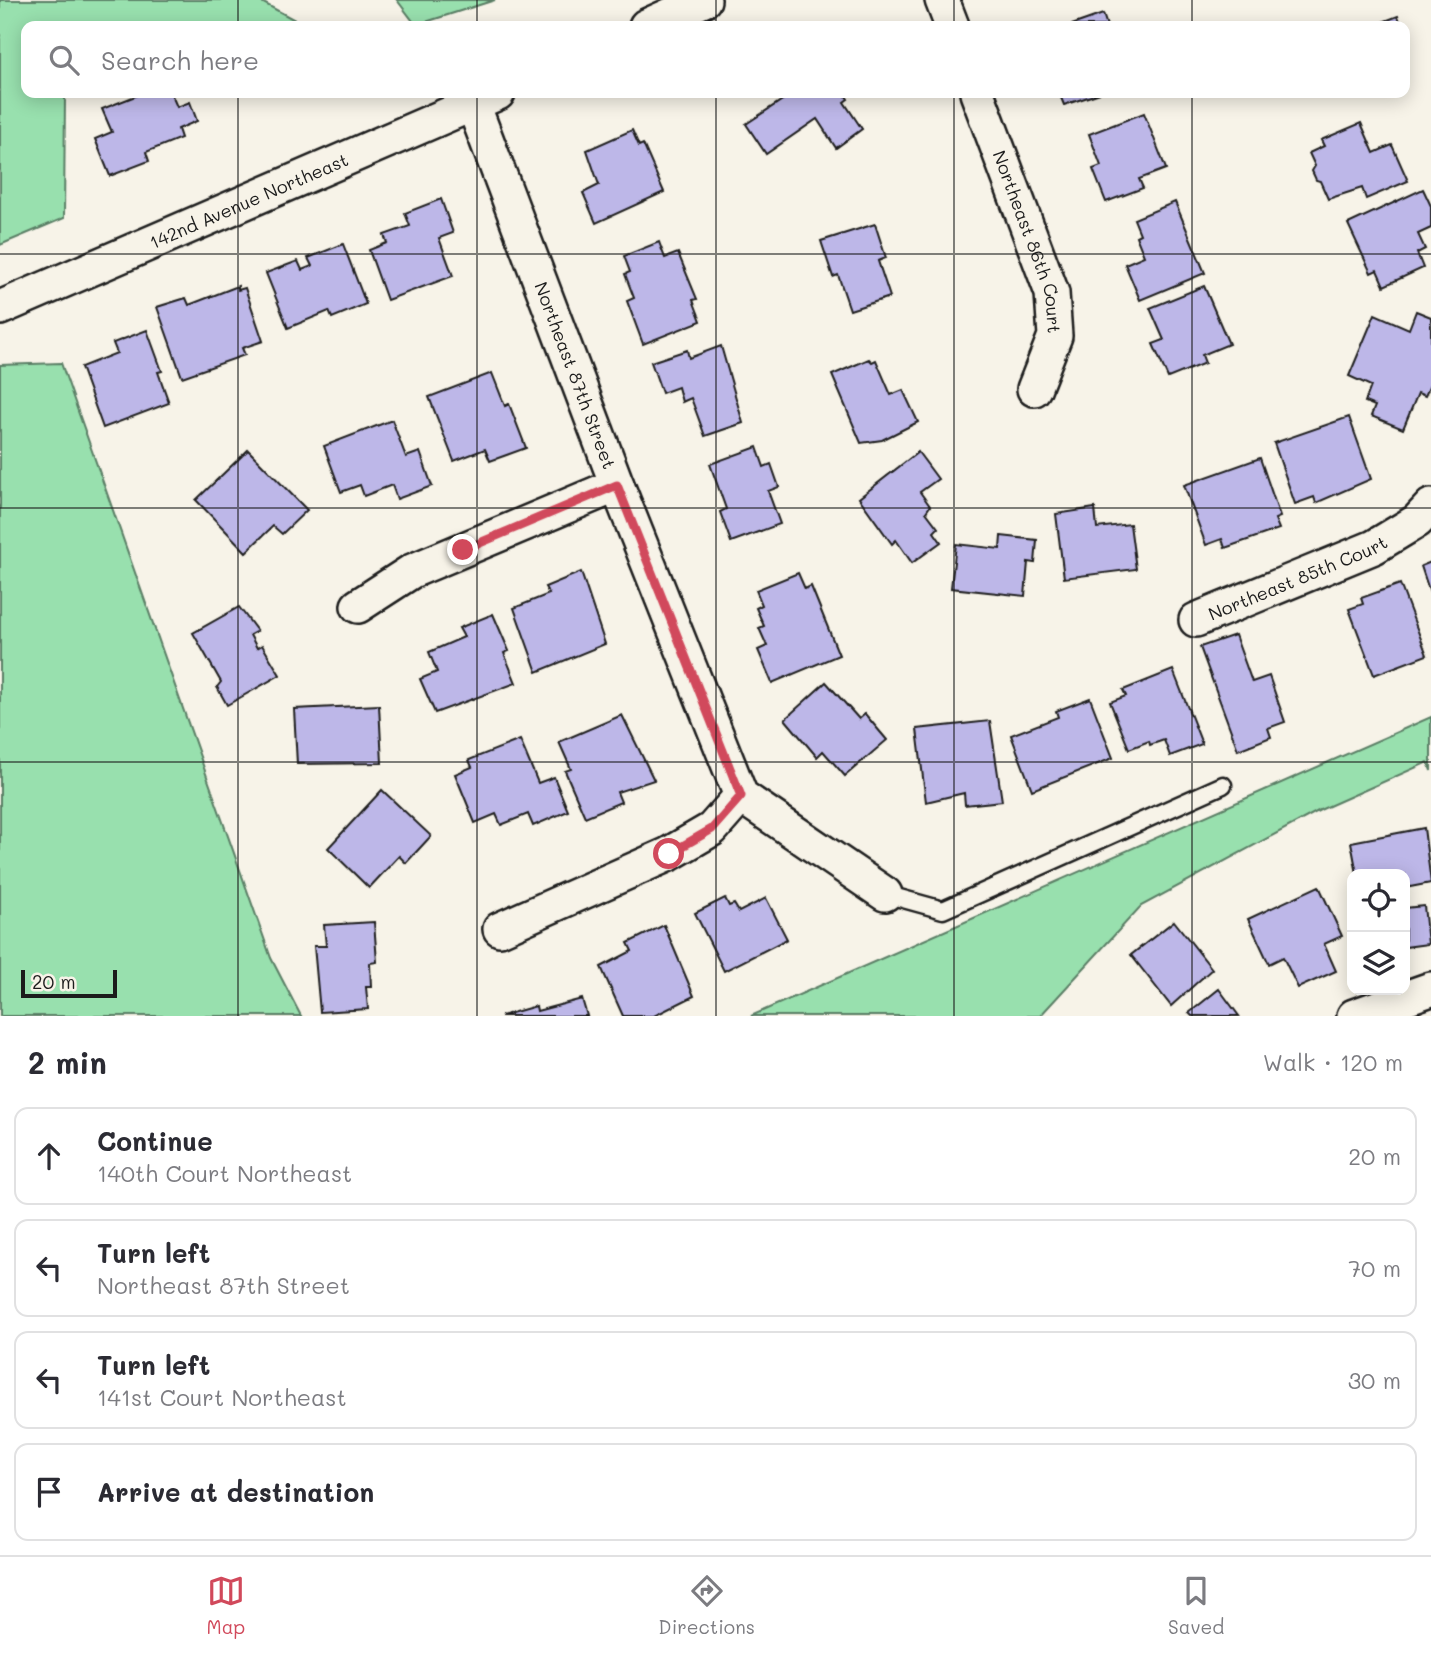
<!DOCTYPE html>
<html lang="en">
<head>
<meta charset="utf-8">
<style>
	:root { --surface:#fff; --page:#f2f2f3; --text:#2b2b33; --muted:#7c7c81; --line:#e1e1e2; --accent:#d1495b }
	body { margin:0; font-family:Mali,sans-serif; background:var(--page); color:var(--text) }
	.controls { position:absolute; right:21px; bottom:21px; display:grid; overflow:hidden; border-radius:14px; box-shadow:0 4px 18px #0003 }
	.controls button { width:63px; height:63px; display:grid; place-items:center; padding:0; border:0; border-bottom:2px solid var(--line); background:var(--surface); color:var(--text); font:35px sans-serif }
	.scale { position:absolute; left:21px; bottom:18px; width:96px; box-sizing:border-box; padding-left:7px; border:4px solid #1c1c1c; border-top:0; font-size:19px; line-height:24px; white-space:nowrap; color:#1c1c1c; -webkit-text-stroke:5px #f7f3e8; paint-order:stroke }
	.stop { position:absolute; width:21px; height:21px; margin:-16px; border:5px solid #d1495b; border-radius:50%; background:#fff }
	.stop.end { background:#d1495b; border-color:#fff; box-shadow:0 2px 7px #0008 }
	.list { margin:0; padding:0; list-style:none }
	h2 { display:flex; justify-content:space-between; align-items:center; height:91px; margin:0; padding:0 28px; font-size:30px }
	h2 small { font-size:23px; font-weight:400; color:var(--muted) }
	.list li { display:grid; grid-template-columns:46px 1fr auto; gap:21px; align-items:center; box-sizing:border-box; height:98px; margin:0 14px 14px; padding:0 14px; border:2px solid var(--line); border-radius:14px }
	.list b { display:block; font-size:26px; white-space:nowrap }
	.list p { margin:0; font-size:23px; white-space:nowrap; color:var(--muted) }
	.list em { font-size:23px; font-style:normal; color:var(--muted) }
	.icon { flex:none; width:38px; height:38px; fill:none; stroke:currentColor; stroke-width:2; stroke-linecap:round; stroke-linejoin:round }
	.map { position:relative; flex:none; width:1431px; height:1016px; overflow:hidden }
	.search { position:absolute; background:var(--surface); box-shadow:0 4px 18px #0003; left:21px; right:21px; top:21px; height:77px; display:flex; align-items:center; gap:18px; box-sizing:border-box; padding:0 24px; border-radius:14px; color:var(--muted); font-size:26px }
	.sheet { height:539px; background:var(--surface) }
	nav { display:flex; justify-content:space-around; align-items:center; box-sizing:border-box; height:98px; border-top:2px solid var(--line); background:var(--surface); font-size:19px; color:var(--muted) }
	nav a { display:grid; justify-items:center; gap:4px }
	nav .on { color:var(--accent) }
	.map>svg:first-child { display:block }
	.green { fill:#98e0ae; stroke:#5a7e65; stroke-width:2 }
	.building { fill:#bdb7e8; stroke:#1c1c1c; stroke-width:2 }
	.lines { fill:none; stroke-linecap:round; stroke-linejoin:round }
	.service-casing { stroke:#1c1c1c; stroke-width:21 }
	.minor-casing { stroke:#1c1c1c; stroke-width:38 }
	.service { stroke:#f7f3e8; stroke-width:16 }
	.minor { stroke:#f7f3e8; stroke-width:33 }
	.route { stroke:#d1495b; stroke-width:9 }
	.grid { fill:none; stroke:#1c1c1c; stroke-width:2; stroke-opacity:0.55 }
	.labels { text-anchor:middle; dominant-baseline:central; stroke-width:7; stroke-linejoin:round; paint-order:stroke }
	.street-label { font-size:18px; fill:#1c1c1c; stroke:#f7f3e8 }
</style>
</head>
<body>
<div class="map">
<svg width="1431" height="1016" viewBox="0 0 1431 1016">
	<rect width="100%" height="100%" fill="#f7f3e8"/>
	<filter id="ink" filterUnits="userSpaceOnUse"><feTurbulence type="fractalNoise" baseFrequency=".0143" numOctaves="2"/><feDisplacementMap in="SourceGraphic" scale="14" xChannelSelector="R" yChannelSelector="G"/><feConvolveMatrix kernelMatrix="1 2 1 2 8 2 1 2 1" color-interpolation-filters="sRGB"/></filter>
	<g filter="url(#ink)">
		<g class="green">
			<polygon points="0,0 258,0 306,26 26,26 26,93 65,93 64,218 0,245"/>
			<polygon points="397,0 495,0 416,25"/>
			<polygon points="61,363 271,958 301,1016 0,1016 0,365"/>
			<polygon points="1431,717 1431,771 1428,762 1320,810 1141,906 1040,1016 751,1016"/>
		</g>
		<g class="building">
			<polygon points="1103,14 1107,26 1069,26"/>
			<polygon points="1398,16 1402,26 1372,26"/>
			<polygon points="143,93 171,93 177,107 190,102 197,121 178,129 181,138 146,152 149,161 110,176 95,139 112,132 102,109"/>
			<polygon points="793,93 844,93 848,99 844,102 862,129 836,148 817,119 766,154 746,124"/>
			<polygon points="1059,93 1100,93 1064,105"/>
			<polygon points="1144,113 1166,169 1139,179 1143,188 1106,202 1093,169 1101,166 1089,134"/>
			<polygon points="1361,123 1374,153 1392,145 1408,181 1366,199 1362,188 1328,199 1320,181 1316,180 1312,171 1315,166 1309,153 1324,146 1321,140"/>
			<polygon points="632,130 639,146 643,144 664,192 596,223 583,193 599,185 587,150"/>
			<polygon points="1423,189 1431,206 1431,228 1418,234 1425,249 1417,253 1423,268 1384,286 1377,270 1371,273 1348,224"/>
			<polygon points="441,199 453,233 439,238 453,276 387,300 369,250 387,243 384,235 410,226 405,213"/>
			<polygon points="1175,202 1205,273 1140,300 1125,264 1144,256 1136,236 1140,234 1134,219"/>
			<polygon points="875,224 886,258 878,261 890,297 850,310 838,275 833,277 821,241"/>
			<polygon points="659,242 665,258 678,253 697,299 693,300 701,321 643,344 627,301 634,298 625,274 630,272 624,256"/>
			<polygon points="343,244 366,304 332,318 329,311 288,328 266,273 298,261 302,270 312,266 308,258"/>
			<polygon points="238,286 238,290 245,288 263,341 242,348 245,355 182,377 157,307 186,298 189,305"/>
			<polygon points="1204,286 1229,344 1202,355 1205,363 1168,378 1153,344 1164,340 1150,308"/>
			<polygon points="1416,311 1431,317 1431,383 1425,396 1418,393 1403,429 1371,416 1375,406 1365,402 1371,386 1349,376 1375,314 1409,329"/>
			<polygon points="147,330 162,371 158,372 169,403 103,428 81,367 117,353 113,343"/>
			<polygon points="721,346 743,423 705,436 691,398 682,402 678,387 662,393 651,362 687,350 689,358"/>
			<polygon points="869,359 872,362 876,360 891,395 903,390 918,422 882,440 861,443 832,375"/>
			<polygon points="492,373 505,406 509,404 526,448 490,461 485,449 454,461 429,397"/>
			<polygon points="1349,417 1371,479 1316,503 1314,497 1295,504 1274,443"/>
			<polygon points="392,420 406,457 420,452 432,486 397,499 392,485 364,496 360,485 341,492 324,446"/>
			<polygon points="757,447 764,467 771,464 779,487 768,491 780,524 731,542 720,512 726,509 710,464"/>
			<polygon points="248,450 307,510 282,534 273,526 246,552 196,500"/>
			<polygon points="918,452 938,479 920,492 930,506 926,512 938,528 934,532 941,542 912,563 896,540 892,544 859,498"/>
			<polygon points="1260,458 1280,517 1275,519 1279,529 1225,548 1222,539 1206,545 1184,485"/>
			<polygon points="1095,508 1097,528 1130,524 1136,569 1064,578 1056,514"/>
			<polygon points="1001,536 1037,540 1035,563 1028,562 1025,596 951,588 956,544 1000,549"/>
			<polygon points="1431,562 1431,596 1421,566"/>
			<polygon points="581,572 605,644 537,672 514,608 549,594 545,587"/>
			<polygon points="798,573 805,589 811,586 839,655 772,683 758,650 767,646 759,628 764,626 756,608 762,605 756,590"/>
			<polygon points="1400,584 1427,655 1374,675 1349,609 1363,604 1361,598"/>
			<polygon points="239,607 257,631 250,635 257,648 262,645 280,675 227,705 217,687 221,682 193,633"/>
			<polygon points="493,614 509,651 504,653 516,683 435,713 420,679 437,672 429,652 464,637 459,628"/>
			<polygon points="1235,635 1252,682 1269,676 1285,722 1268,728 1271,737 1238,750 1200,647"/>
			<polygon points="1173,670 1202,744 1170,756 1164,740 1150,745 1149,741 1129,749 1110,702 1126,696 1123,690"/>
			<polygon points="826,682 859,719 865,714 887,740 845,776 823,751 817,757 785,719"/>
			<polygon points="1090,698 1113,758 1032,790 1011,735 1058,717 1056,711"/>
			<polygon points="379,705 382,763 297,764 294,709"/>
			<polygon points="622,715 654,780 617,792 621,802 585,817 565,771 571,769 559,742"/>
			<polygon points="990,721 1002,801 965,805 964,793 926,802 917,729"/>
			<polygon points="520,740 538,783 554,777 568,811 533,826 528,814 501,825 496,814 475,823 455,774 472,767 469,760"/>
			<polygon points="382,790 431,836 406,863 399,856 369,888 328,848"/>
			<polygon points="1424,828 1431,883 1405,888 1405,874 1357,874 1351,842"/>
			<polygon points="1319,886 1342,936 1324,944 1336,971 1298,988 1283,957 1269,964 1248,919"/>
			<polygon points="725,898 729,906 734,904 739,912 766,898 787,939 724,971 695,913"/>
			<polygon points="1424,906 1428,944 1405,947 1405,908"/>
			<polygon points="1174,921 1212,969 1171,1006 1131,955"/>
			<polygon points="374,922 377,962 370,963 371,987 366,987 368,1009 320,1012 314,946 326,946 324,925"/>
			<polygon points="664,925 694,996 654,1016 623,1016 601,967 632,951 628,943"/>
			<polygon points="1219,989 1239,1016 1192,1016 1189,1013"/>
			<polygon points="582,999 587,1016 501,1016 536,1006 537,1011"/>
		</g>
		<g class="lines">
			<defs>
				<polyline id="service" points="885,894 943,910 1223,785"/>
				<g id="minor">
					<polyline points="942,0 952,26"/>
					<polyline points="646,26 704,0"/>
					<path id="s1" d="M977,93L1052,293L1055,336L1034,389"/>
					<path id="s2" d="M473,104L617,485L741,796L885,894"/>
					<path id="s3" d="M0,308L498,93"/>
					<polyline points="358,606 412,571 617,485"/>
					<path id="s4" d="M1196,620L1374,547L1417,521L1431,506"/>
					<polyline points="500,929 669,854 712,829 741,796"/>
					<polyline points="1354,1016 1431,989"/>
				</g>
			</defs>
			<use href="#service" class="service-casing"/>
			<use href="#minor" class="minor-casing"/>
			<use href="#service" class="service"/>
			<use href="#minor" class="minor"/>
		</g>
	</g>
	<g class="lines" filter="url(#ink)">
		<polyline class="route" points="463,550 617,485 741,796 712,829 669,854"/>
	</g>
	<path class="grid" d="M238,0V26M477,0V26M716,0V26M954,0V26M1192,0V26M238,93V1016M477,93V1016M716,93V1016M954,93V1016M1192,93V1016M0,254H1431M0,508H1431M0,762H1431"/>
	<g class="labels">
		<g class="street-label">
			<text stroke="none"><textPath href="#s3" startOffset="271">142nd Avenue Northeast</textPath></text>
			<text stroke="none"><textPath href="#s1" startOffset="158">Northeast 86th Court</textPath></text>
			<text stroke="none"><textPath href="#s2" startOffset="290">Northeast 87th Street</textPath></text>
			<text stroke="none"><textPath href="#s4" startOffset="110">Northeast 85th Court</textPath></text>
		</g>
	</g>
</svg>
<div class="controls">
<button><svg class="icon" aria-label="locate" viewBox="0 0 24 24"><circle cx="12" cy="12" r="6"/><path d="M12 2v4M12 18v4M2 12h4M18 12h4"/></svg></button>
<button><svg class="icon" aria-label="layers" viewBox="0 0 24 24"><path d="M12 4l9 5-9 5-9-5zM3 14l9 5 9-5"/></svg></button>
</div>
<div class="scale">20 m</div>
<div class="stop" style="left:669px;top:854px"></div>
<div class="stop end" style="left:463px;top:550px"></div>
<div class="search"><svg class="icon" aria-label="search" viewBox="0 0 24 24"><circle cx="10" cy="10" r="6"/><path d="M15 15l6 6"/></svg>Search here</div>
</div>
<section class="sheet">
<h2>2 min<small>Walk · 120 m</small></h2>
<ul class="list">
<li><svg class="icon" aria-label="ahead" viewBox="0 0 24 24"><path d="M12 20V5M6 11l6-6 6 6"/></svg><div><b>Continue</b><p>140th Court Northeast</p></div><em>20 m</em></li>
<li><svg class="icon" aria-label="left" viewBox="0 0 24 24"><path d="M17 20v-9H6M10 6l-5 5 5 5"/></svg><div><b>Turn left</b><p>Northeast 87th Street</p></div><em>70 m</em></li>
<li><svg class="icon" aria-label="left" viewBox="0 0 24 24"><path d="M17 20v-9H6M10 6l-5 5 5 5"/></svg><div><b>Turn left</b><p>141st Court Northeast</p></div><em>30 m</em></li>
<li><svg class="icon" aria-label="arrive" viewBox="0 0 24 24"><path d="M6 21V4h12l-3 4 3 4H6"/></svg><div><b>Arrive at destination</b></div></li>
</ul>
</section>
<nav>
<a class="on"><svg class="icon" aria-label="map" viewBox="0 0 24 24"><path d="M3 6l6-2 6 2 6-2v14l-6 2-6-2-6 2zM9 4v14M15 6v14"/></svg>Map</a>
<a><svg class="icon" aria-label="directions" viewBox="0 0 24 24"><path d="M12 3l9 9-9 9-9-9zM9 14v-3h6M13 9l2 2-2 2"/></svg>Directions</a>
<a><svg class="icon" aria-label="saved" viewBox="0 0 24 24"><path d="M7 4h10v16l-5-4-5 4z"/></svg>Saved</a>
</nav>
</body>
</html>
